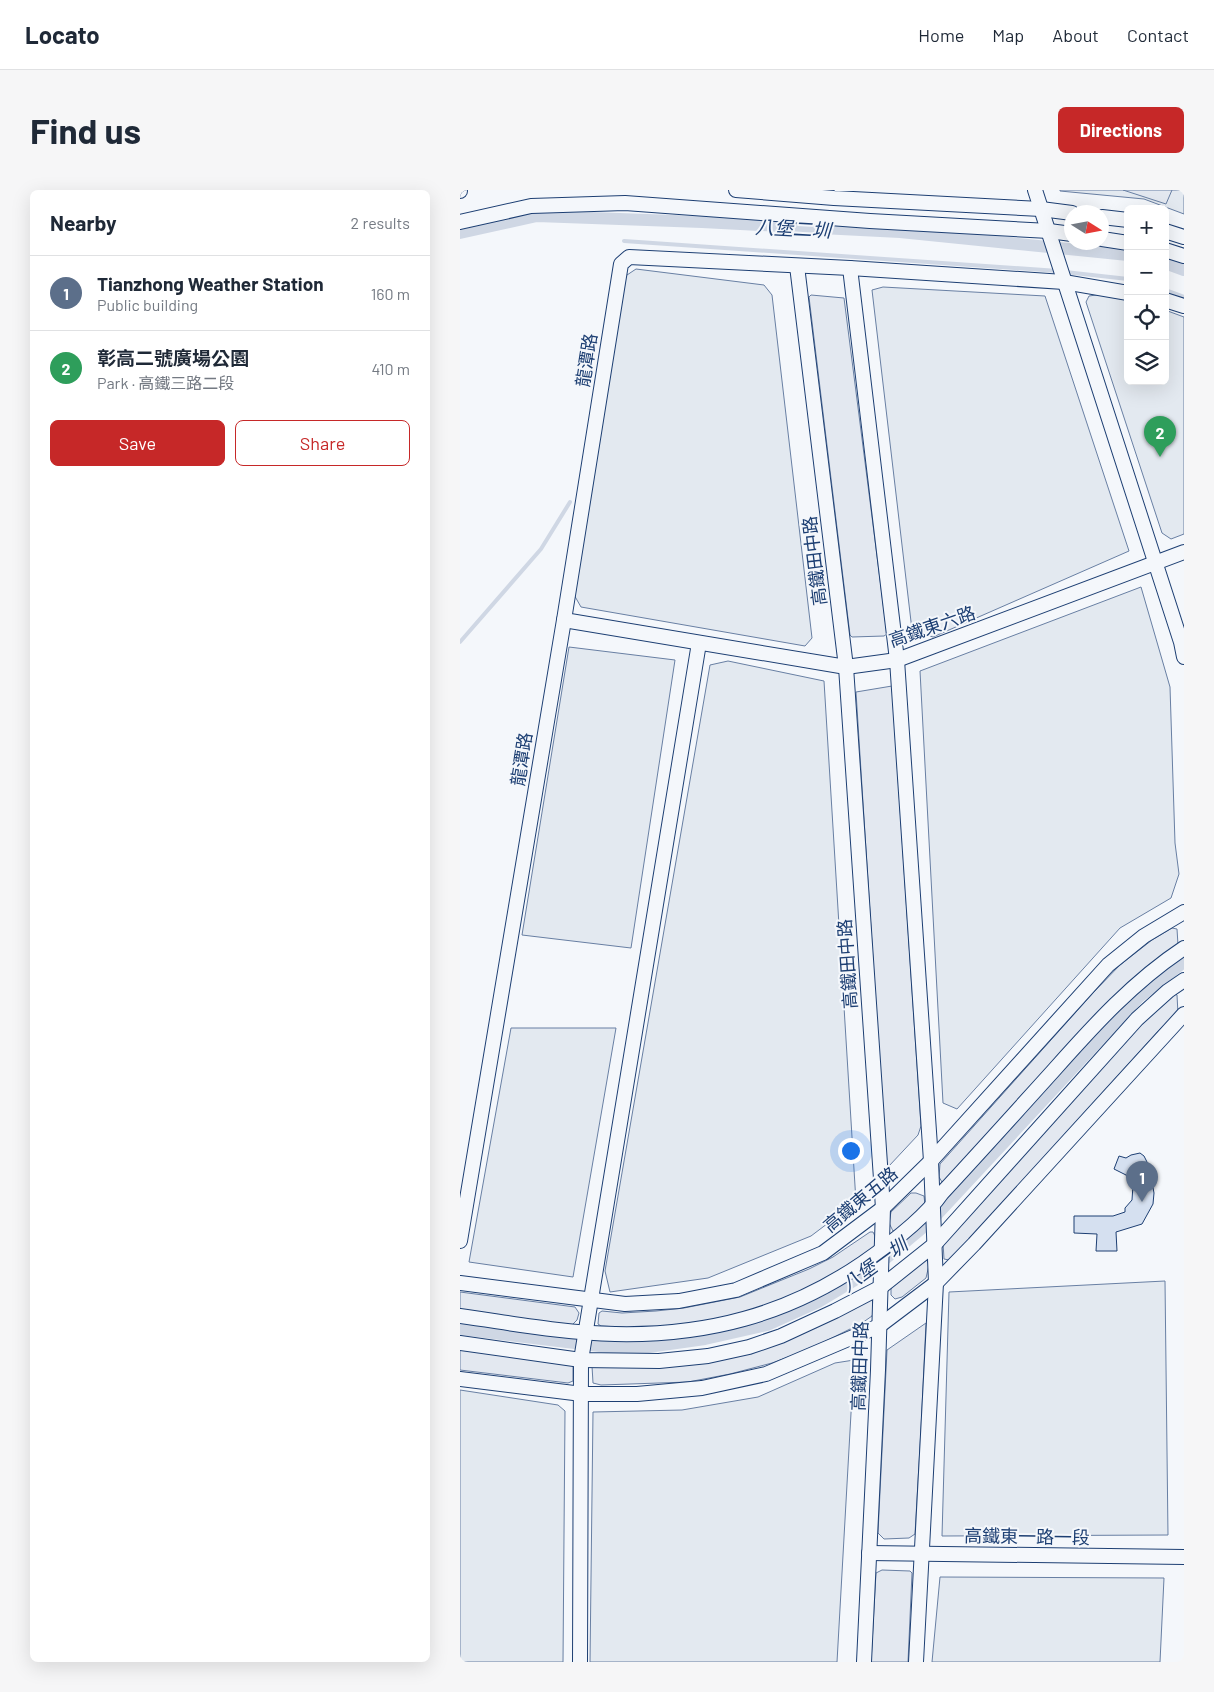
<!DOCTYPE html>
<html lang="en">
<head>
<meta charset="utf-8">
<style>
	:root { --surface:#fff; --page:#f6f6f7; --text:#1f2937; --muted:#747a83; --line:#e0e1e3; --accent:#c62828 }
	body { margin:0; font-family:Barlow,"Noto Sans TC",sans-serif; background:var(--page); color:var(--text) }
	.controls { position:absolute; right:15px; top:15px; display:grid; overflow:hidden; border-radius:8px; box-shadow:0 5px 20px #0002 }
	.controls button { width:45px; height:45px; display:grid; place-items:center; padding:0; border:0; border-bottom:1px solid var(--line); background:var(--surface); color:var(--text); font:25px sans-serif }
	.compass { position:absolute; left:604px; top:15px; width:45px; height:45px; border-radius:50%; background:var(--surface); box-shadow:0 5px 20px #0002; rotate:101deg }
	.you { position:absolute; left:390px; top:960px; width:18px; height:18px; margin:-12px; border:4px solid #fff; border-radius:50%; background:#1a73e8; box-shadow:0 0 0 8px #1a73e833 }
	.badge { display:grid; place-items:center; width:32px; height:32px; border-radius:50%; background:var(--accent); color:#fff; font-size:16px; font-weight:700 }
	.pin { position:absolute; translate:-50% -41px; filter:drop-shadow(0 1px 2px #0008) }
	.pin::after { content:''; position:absolute; top:26px; width:18px; height:15px; background:inherit; clip-path:polygon(0 0,100% 0,50% 100%) }
	.list { margin:0; padding:0; list-style:none }
	h2 { display:flex; justify-content:space-between; align-items:center; height:65px; margin:0; padding:0 20px; font-size:21px }
	h2 small { font-size:16px; font-weight:400; color:var(--muted) }
	.list li { display:grid; grid-template-columns:32px 1fr auto; gap:15px; align-items:center; box-sizing:border-box; height:75px; padding:0 20px; border-top:1px solid var(--line) }
	.list b { display:block; font-size:19px; white-space:nowrap }
	.list p { margin:0; font-size:16px; white-space:nowrap; color:var(--muted) }
	.list em { font-size:16px; font-style:normal; color:var(--muted) }
	.actions { display:flex; gap:10px; padding:15px 20px }
	.actions a { flex:1; padding:11px 0; border:1px solid var(--accent); border-radius:8px; text-align:center; font-size:18px; color:var(--accent) }
	.actions .main { background:var(--accent); color:#fff }
	.icon { flex:none; width:28px; height:28px; fill:none; stroke:currentColor; stroke-width:2; stroke-linecap:round; stroke-linejoin:round }
	.map { position:relative; flex:none; width:724px; height:1472px; overflow:hidden; border-radius:8px }
	header { display:flex; align-items:center; gap:30px; box-sizing:border-box; height:70px; padding:0 25px; background:var(--surface); border-bottom:1px solid var(--line) }
	header strong { font-size:24px }
	nav { display:flex; gap:28px; margin-inline-start:auto; font-size:18px }
	.intro { display:flex; align-items:center; justify-content:space-between; box-sizing:border-box; height:120px; padding:0 30px }
	h1 { margin:0; font-size:35px }
	.button { padding:12px 22px; border-radius:8px; background:var(--accent); color:#fff; font-size:18px; font-weight:700 }
	main { display:flex; gap:30px; padding:0 30px }
	aside { flex:1; background:var(--surface); border-radius:8px; box-shadow:0 5px 20px #0002 }
	.map>svg:first-child { display:block }
	.green { fill:#e3e9f0; stroke:#687fa3 }
	.parking { fill:#e3e8f0; stroke:#687fa3 }
	.lines { fill:none; stroke-linecap:round; stroke-linejoin:round }
	.stream { stroke:#cfd7e4; stroke-width:4 }
	.canal { stroke:#cfd7e4; stroke-width:12 }
	.building { fill:#d5e0f0; stroke:#1d3f73 }
	.minor-casing { stroke:#1d3f73; stroke-width:16 }
	.minor { stroke:#f4f7fb; stroke-width:14 }
	.labels { text-anchor:middle; dominant-baseline:central; stroke-width:4; stroke-linejoin:round; paint-order:stroke }
	.street-label { font-size:18px; fill:#1d3f73; stroke:#f4f7fb }
	.water-label { font-size:19px; font-style:italic; fill:#1d3f73; stroke:#f4f7fb }
</style>
</head>
<body>
<header>
<strong>Locato</strong>
<nav><a>Home</a><a>Map</a><a>About</a><a>Contact</a></nav>
</header>
<div class="intro"><h1>Find us</h1><a class="button">Directions</a></div>
<main>
<aside>
<h2>Nearby<small>2 results</small></h2>
<ul class="list">
<li><span class="badge" style="background:#5c6f8a">1</span><div><b>Tianzhong Weather Station</b><p>Public building</p></div><em>160 m</em></li>
<li><span class="badge" style="background:#2e9e5b">2</span><div><b>彰高二號廣場公園</b><p>Park · 高鐵三路二段</p></div><em>410 m</em></li>
</ul>
<div class="actions"><a class="main">Save</a><a>Share</a></div>
</aside>
<div class="map">
<svg width="724" height="1472" viewBox="0 0 724 1472">
	<rect width="100%" height="100%" fill="#f4f7fb"/>
	<g class="green">
		<polygon points="600,0 724,0 724,24 684,9 600,1"/>
		<polygon points="176,79 304,95 312,105 352,448 345,456 121,417 113,403 161,89"/>
		<polygon points="423,97 585,106 669,361 473,447 452,440 412,100"/>
		<polygon points="643,104 668,110 668,191 705,191 705,120 724,127 724,344 711,349 702,343 626,112 629,106"/>
		<polygon points="681,397 710,497 715,653 719,684 711,708 660,738 497,919 483,913 460,481"/>
		<polygon points="109,457 215,470 171,758 62,745"/>
		<polygon points="268,471 364,491 396,1012 351,1046 248,1088 150,1102 145,1081 250,475"/>
		<polygon points="51,838 156,838 113,1087 9,1072"/>
		<polygon points="705,1091 708,1345 482,1346 489,1102"/>
		<polygon points="394,1170 377,1472 130,1472 133,1222 222,1220 298,1207 375,1173"/>
		<polygon points="0,1200 98,1215 105,1221 103,1472 0,1472"/>
		<polygon points="480,1387 704,1388 700,1472 472,1472"/>
	</g>
	<g class="parking">
		<polygon points="663,0 712,0 706,14"/>
		<polygon points="351,105 384,108 427,444 424,446 392,447 390,445 349,107"/>
		<polygon points="432,496 461,936 458,945 429,976 426,976 396,502"/>
		<polygon points="712,738 717,739 718,755 673,788 657,805 492,985 482,992 479,987 480,974 633,803 660,775 692,750"/>
		<polygon points="713,802 717,805 718,824 701,838 497,1063 489,1070 484,1069 483,1053 690,824"/>
		<polygon points="451,1003 456,1003 464,1006 465,1015 435,1041 433,1041 429,1033 431,1022"/>
		<polygon points="410,1042 413,1042 415,1046 416,1060 361,1092 326,1108 271,1127 236,1133 179,1138 141,1136 138,1134 139,1123 142,1121 162,1123 196,1121 224,1118 280,1107 349,1079 373,1067"/>
		<polygon points="466,1068 469,1075 466,1088 442,1107 435,1109 431,1105 431,1095"/>
		<polygon points="0,1102 115,1117 119,1123 117,1130 112,1135 0,1121"/>
		<polygon points="412,1108 414,1120 412,1126 402,1133 350,1159 312,1173 270,1184 228,1192 141,1195 133,1193 132,1176 246,1170"/>
		<polygon points="466,1133 461,1239 455,1344 449,1348 424,1349 418,1343 427,1160"/>
		<polygon points="0,1158 113,1174 113,1191 108,1193 0,1180"/>
		<polygon points="422,1380 450,1381 452,1383 448,1472 411,1472 416,1383"/>
	</g>
	<g class="lines">
		<g class="stream">
			<polyline points="164,51 598,81"/>
			<polyline points="605,82 668,89"/>
			<polyline points="705,100 724,107"/>
			<polyline points="0,452 81,359 110,312"/>
		</g>
		<g class="canal">
			<polyline points="0,43 77,26 242,32 440,42 668,65"/>
			<polyline points="705,73 724,80"/>
			<polyline points="0,1139 156,1158 181,1158 245,1149 307,1135 358,1112 413,1079 472,1030 679,807 724,772"/>
		</g>
	</g>
	<polygon class="building" points="680,963 684,966 689,976 694,1003 693,1014 682,1034 656,1042 657,1061 636,1061 637,1044 614,1043 614,1026 653,1026 665,1022 665,1018 672,1010 673,995 666,985 654,979 659,966 666,968 671,965"/>
	<g class="lines">
		<defs>
			<g id="minor">
				<polyline points="276,0 374,8 581,19 612,23"/>
				<polyline points="575,0 721,452 724,467"/>
				<polyline points="0,1 0,0"/>
				<polyline points="642,27 668,30"/>
				<polyline points="0,32 71,16 165,13 410,31 589,41 612,44"/>
				<polyline points="705,41 724,47"/>
				<polyline points="642,49 668,53"/>
				<polyline points="705,60 724,66"/>
				<polyline points="337,76 386,477 423,1018 418,1180 404,1472"/>
				<polyline points="390,78 437,470 471,971 476,1093 456,1472"/>
				<polyline points="705,110 724,116"/>
				<polyline points="104,430 386,477 437,470 724,362"/>
				<polyline points="0,1051 104,430 161,74 169,67 390,78 604,92 668,103"/>
				<polyline points="0,1093 165,1114 219,1111 276,1100 363,1063 423,1018 471,971 648,775 684,746 724,722"/>
				<path d="M0,1126C51,1133 103,1143 155,1144C246,1146 327,1125 403,1073C429,1055 464,1029 482,1003C520,962 557,921 594,880C634,835 674,791 724,758"/>
				<polyline points="0,1153 121,1170 199,1171 248,1166 289,1157 321,1146 375,1121 421,1097 475,1054 677,829 708,801 724,790"/>
				<polyline points="0,1189 122,1204 177,1204 242,1198 306,1184 419,1136 476,1093 514,1054 724,824"/>
				<polyline points="409,1363 724,1367"/>
				<polyline points="120,1472 121,1170 239,453"/>
			</g>
		</defs>
		<use href="#minor" class="minor-casing"/>
		<use href="#minor" class="minor"/>
	</g>
	<g class="labels">
		<g class="street-label">
			<text transform="translate(126 170) rotate(-81)">龍潭路</text>
			<text transform="translate(354 371) rotate(-97)">高鐵田中路</text>
			<text transform="translate(472 436) rotate(-19)">高鐵東六路</text>
			<text transform="translate(61 569) rotate(-81)">龍潭路</text>
			<text transform="translate(387 774) rotate(-94)">高鐵田中路</text>
			<text transform="translate(400 1009) rotate(-40)">高鐵東五路</text>
			<text transform="translate(399 1176) rotate(-88)">高鐵田中路</text>
			<text transform="translate(567 1346) rotate(1)">高鐵東一路一段</text>
		</g>
		<g class="water-label">
			<text transform="translate(333 38) rotate(3)">八堡二圳</text>
			<text transform="translate(414 1074) rotate(-36)">八堡一圳</text>
		</g>
	</g>
</svg>
<div class="controls">
<button>+</button>
<button>−</button>
<button><svg class="icon" aria-label="locate" viewBox="0 0 24 24"><circle cx="12" cy="12" r="6"/><path d="M12 2v4M12 18v4M2 12h4M18 12h4"/></svg></button>
<button><svg class="icon" aria-label="layers" viewBox="0 0 24 24"><path d="M12 4l9 5-9 5-9-5zM3 14l9 5 9-5"/></svg></button>
</div>
<svg class="compass" viewBox="-18 -18 36 36"><path d="M0-13l5 13h-10z" fill="#e53935"/><path d="M0 13l5-13h-10z" fill="#747a83"/></svg>
<div class="you"></div>
<div class="pin badge" style="left:682px;top:1012px;background:#5c6f8a">1</div>
<div class="pin badge" style="left:700px;top:267px;background:#2e9e5b">2</div>
</div>
</main>
</body>
</html>
